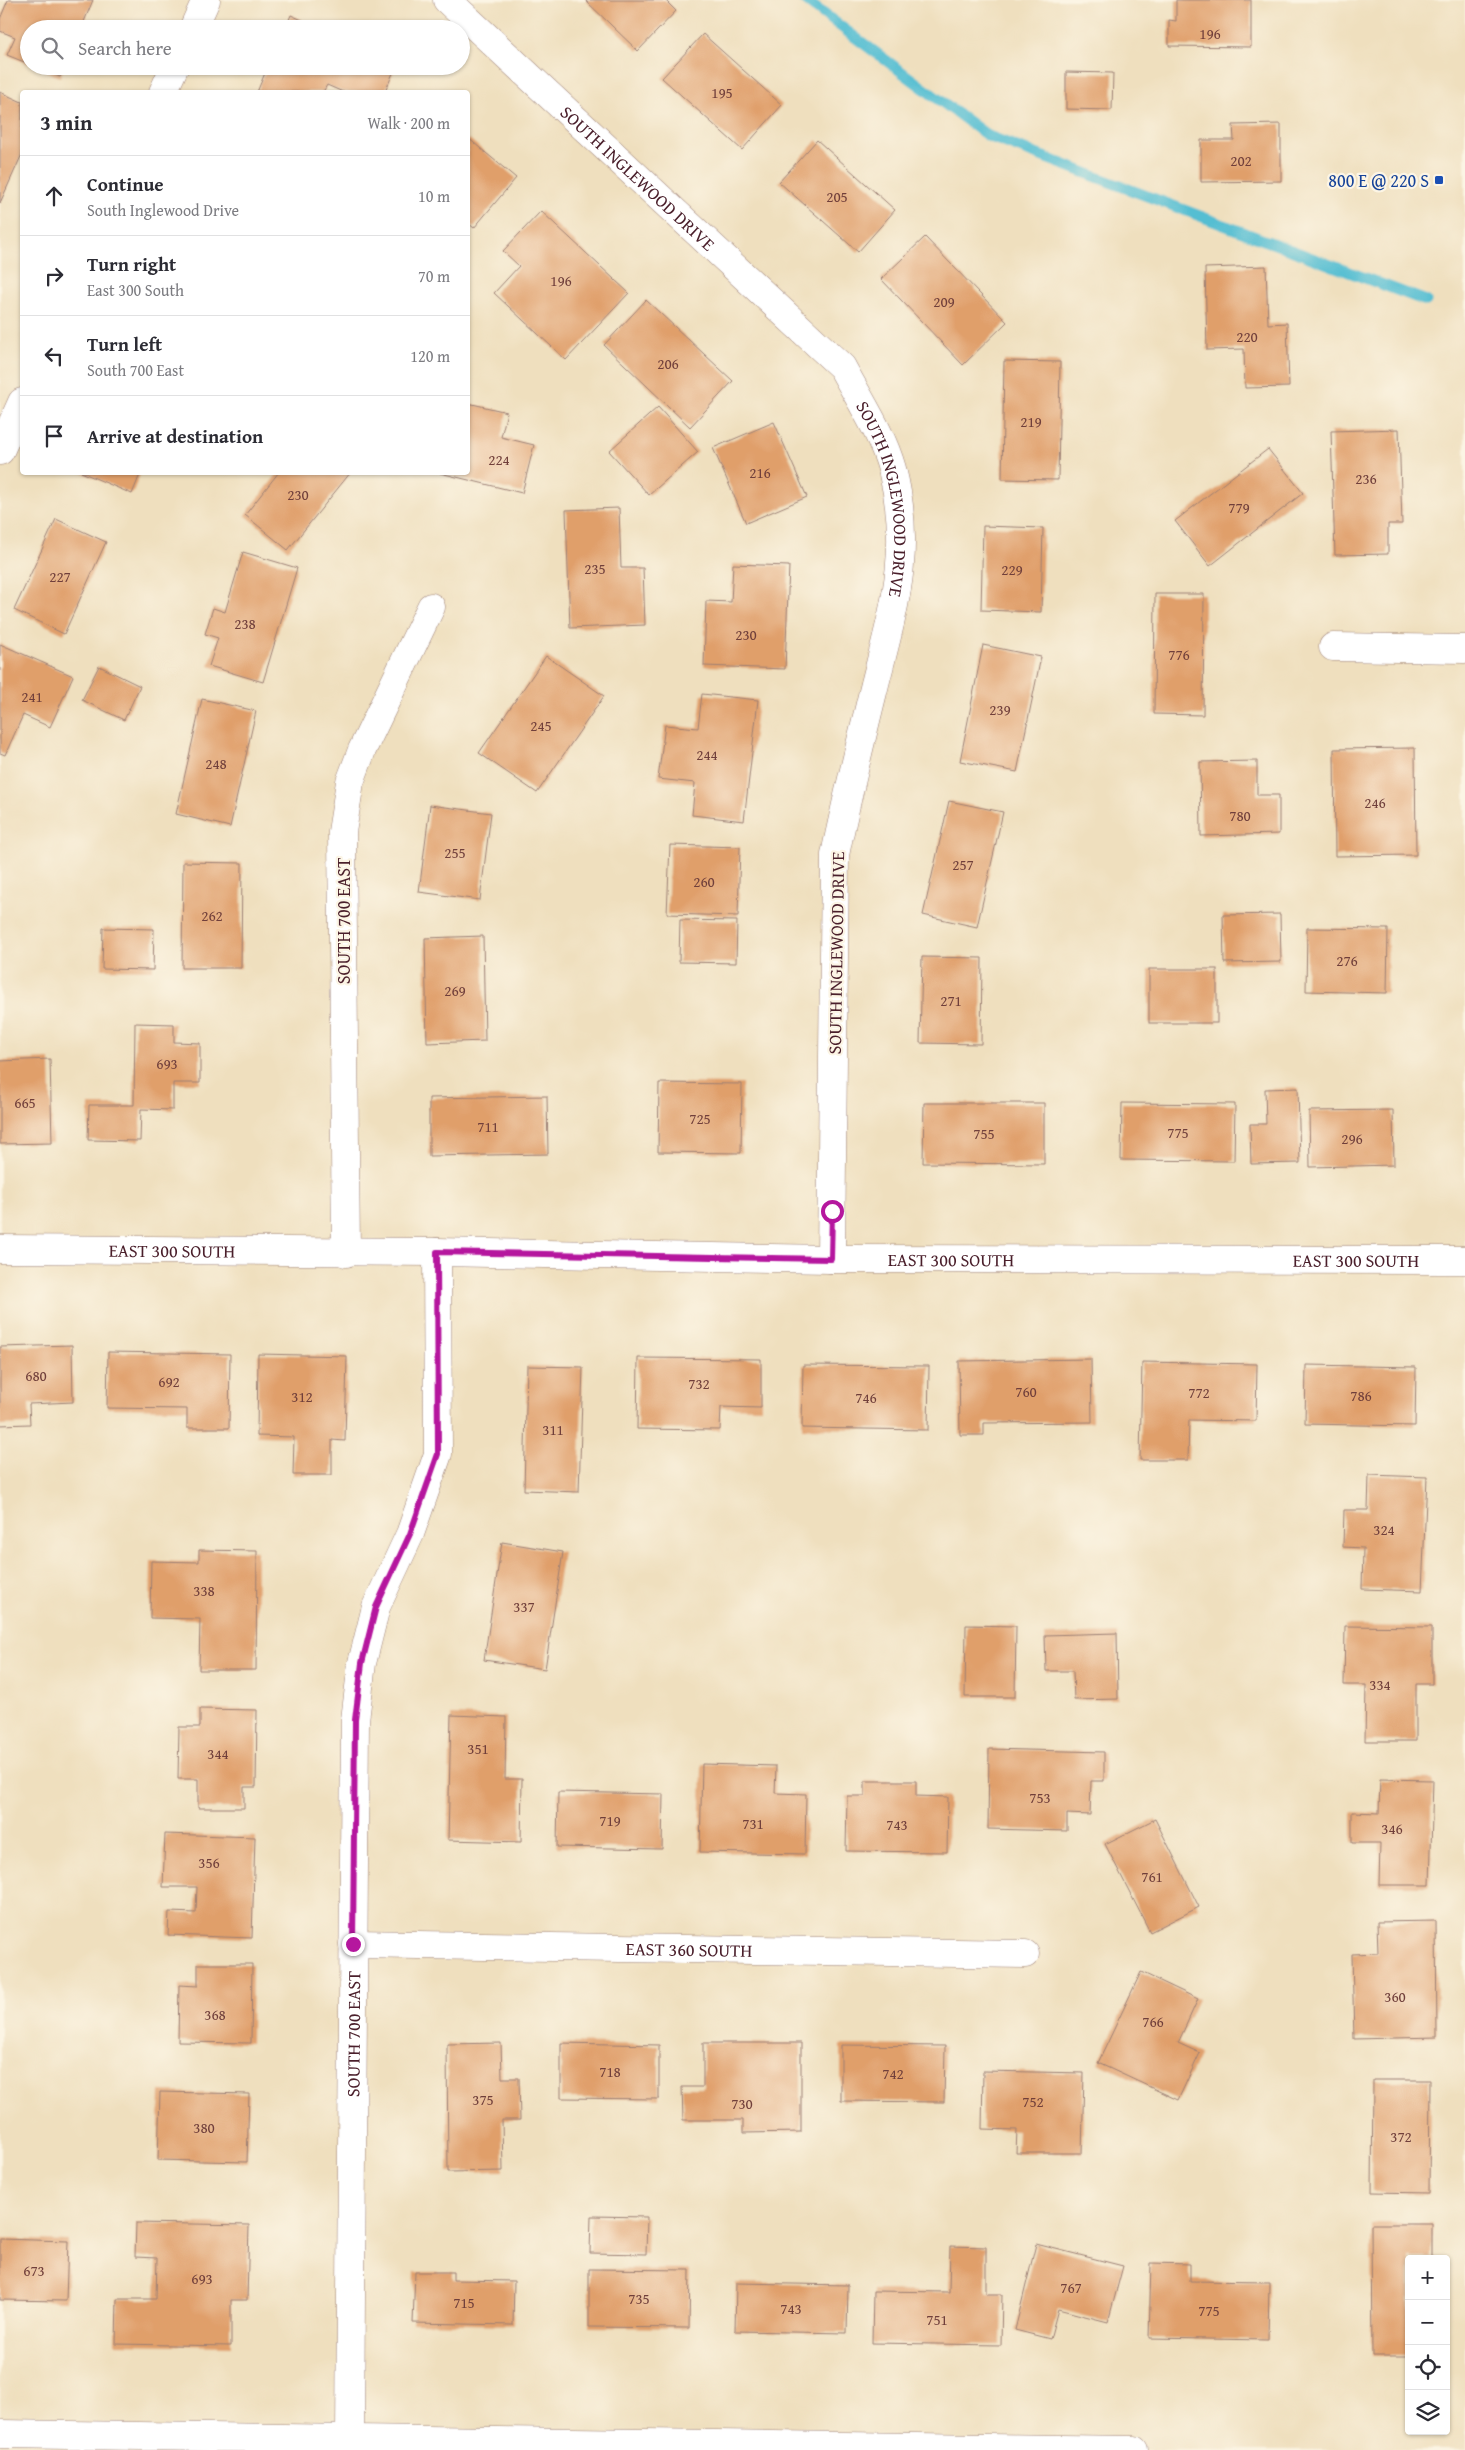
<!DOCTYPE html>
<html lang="en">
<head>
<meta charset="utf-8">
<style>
	:root { --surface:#fff; --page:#f7f7f7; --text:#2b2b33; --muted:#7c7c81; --line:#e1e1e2 }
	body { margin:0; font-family:"Gentium Book Plus",serif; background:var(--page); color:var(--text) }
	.controls { position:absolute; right:15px; bottom:15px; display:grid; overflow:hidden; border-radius:5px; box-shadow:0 1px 4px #0004 }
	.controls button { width:45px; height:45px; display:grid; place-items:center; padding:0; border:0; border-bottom:1px solid var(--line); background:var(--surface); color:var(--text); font:25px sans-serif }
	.stop { position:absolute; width:15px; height:15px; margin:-11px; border:4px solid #b5179e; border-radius:50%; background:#fff }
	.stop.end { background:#b5179e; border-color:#fff; box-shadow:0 1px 5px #0008 }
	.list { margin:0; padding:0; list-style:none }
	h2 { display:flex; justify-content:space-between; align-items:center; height:65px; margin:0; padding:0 20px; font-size:21px }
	h2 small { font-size:16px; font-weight:400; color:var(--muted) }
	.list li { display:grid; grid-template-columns:32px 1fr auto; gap:15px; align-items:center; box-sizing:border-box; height:80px; padding:0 20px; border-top:1px solid var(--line) }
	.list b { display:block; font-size:19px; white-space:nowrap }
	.list p { margin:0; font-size:16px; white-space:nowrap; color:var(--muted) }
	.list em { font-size:16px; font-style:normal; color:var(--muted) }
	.icon { flex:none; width:28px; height:28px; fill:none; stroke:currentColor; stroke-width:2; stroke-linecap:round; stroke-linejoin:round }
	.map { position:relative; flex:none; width:1465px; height:2450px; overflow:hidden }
	.search { position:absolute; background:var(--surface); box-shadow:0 1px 4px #0004; left:20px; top:20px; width:450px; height:55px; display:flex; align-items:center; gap:12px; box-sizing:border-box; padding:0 18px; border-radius:28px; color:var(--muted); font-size:19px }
	.panel { position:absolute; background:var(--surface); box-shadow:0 1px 4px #0004; left:20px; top:90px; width:450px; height:385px; border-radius:5px }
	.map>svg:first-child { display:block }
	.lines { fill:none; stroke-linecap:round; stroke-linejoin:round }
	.stream { stroke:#55bed2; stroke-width:11 }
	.building { fill:#e09f6b }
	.minor-casing { stroke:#9c7f74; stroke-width:29 }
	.minor { stroke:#fff; stroke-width:28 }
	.route { stroke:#b5179e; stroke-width:6 }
	.transit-dot { fill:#1a4fb4; stroke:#fcf5e5; stroke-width:2 }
	.labels { text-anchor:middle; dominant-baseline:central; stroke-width:4.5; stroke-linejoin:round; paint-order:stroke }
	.number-label { font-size:15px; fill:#703f3b }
	.street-label { font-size:18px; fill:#4a1f2b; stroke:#fcf5e5 }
	.transit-label { font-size:18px; fill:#164399; stroke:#fcf5e5; text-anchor:end }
</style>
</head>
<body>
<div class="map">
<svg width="1465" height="2450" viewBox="0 0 1465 2450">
	<rect width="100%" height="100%" fill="#fcf5e5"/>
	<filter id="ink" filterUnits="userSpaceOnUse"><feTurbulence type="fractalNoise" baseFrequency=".02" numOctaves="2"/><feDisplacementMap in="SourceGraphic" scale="10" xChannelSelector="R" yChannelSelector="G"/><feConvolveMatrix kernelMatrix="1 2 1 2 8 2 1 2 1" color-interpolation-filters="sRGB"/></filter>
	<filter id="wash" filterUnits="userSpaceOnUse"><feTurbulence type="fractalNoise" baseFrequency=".0096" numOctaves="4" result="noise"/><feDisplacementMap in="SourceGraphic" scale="20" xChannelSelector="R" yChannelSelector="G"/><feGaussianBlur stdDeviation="1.12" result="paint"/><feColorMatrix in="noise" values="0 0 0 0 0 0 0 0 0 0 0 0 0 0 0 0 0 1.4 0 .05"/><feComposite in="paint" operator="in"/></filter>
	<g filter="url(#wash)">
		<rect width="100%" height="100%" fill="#efdfbe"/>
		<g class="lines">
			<polyline class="stream" points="805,0 988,136 1426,301"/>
		</g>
		<g id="blocks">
			<g class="building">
				<polygon points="8,0 93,0 81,29 29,29 29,64 7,55 15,37 0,31 0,19"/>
				<polygon points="585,0 665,0 676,11 638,51"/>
				<polygon points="1176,0 1251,0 1251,47 1169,46 1169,20 1176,21"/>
				<polygon points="291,15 322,29 285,29"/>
				<polygon points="703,34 782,105 742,150 662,78"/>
				<polygon points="33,66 65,66 60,77"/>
				<polygon points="268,66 396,66 385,92 343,92 327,85 323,92 257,92"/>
				<polygon points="1066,72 1113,73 1112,110 1066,109"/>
				<polygon points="0,92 22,102 22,154 0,203"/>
				<polygon points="1281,124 1281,181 1201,182 1201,140 1234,140 1233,125"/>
				<polygon points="468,138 516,178 474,228 468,223"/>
				<polygon points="817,140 895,210 858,252 779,182"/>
				<polygon points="541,211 629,293 566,360 494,293 519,266 503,251"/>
				<polygon points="925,237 1007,322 963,365 881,279"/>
				<polygon points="1266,266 1268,324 1287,323 1289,387 1245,388 1244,349 1207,350 1205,268"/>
				<polygon points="646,300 733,381 690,427 604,345"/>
				<polygon points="1004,361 1060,362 1058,480 1002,479"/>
				<polygon points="468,403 507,412 501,437 534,445 522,493 440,473 468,472"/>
				<polygon points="658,407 698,452 649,495 609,451"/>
				<polygon points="774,422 807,497 746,523 713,448"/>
				<polygon points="1399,429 1402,524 1388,524 1388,554 1335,555 1331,431"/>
				<polygon points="1268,449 1303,493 1210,566 1175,521"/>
				<polygon points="81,472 141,472 132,494"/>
				<polygon points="279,472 351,472 288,550 245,515"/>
				<polygon points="619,508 621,568 643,568 645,625 570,628 566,510"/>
				<polygon points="56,519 106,542 64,634 14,610"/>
				<polygon points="983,526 1043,528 1041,612 981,610"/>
				<polygon points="243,552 297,568 263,682 209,666 218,638 205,634 213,608 225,612"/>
				<polygon points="733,564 789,566 785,669 704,666 706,601 731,602"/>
				<polygon points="1155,594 1204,594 1203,715 1154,714"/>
				<polygon points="0,644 73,676 50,727 23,715 5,755 0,753"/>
				<polygon points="983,645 1041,657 1017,772 960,761"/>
				<polygon points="546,656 604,696 537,793 479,753"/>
				<polygon points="99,666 140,686 124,720 82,700"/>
				<polygon points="702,694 758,700 744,821 692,815 695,783 658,779 665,725 698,728"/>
				<polygon points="202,699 256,711 230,827 176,814"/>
				<polygon points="1415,748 1416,855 1335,856 1334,749"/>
				<polygon points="1257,761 1257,795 1279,795 1279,834 1201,836 1200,762"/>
				<polygon points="949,801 1003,812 977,927 923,915"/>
				<polygon points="430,805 491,813 480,900 419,892"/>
				<polygon points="670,845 740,847 738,916 667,914"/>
				<polygon points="183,862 242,863 241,968 182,968"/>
				<polygon points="1280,914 1281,962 1224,963 1223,915"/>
				<polygon points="680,920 737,921 736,963 679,962"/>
				<polygon points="103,928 154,929 153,970 102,969"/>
				<polygon points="1307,928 1388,929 1387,993 1306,991"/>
				<polygon points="483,936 485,1041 427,1043 425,938"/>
				<polygon points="922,957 982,958 981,1044 920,1043"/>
				<rect x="1149" y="969" width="68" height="54"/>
				<polygon points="135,1023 174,1024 174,1042 200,1043 200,1083 173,1083 173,1110 141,1109 140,1141 88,1140 89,1105 134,1105"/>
				<polygon points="50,1059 52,1143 0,1144 0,1061"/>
				<polygon points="659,1083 742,1084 741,1153 658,1152"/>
				<polygon points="1298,1088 1300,1163 1251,1164 1250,1124 1266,1124 1265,1089"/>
				<polygon points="547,1096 548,1154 429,1156 429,1098"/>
				<polygon points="924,1103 1044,1103 1044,1164 923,1163"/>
				<polygon points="1122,1103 1235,1104 1234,1161 1121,1160"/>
				<polygon points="1393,1110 1394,1165 1310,1167 1309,1111"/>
				<polygon points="72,1345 73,1402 29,1404 30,1424 0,1425 0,1347"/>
				<polygon points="108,1352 230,1354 229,1428 187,1428 187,1409 107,1408"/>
				<polygon points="258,1354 347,1356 345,1441 332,1440 332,1475 293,1475 294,1437 257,1436"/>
				<polygon points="638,1358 761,1359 761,1408 721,1407 720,1430 637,1429"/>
				<polygon points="1091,1359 1092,1422 984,1423 984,1435 960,1435 959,1361"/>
				<polygon points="1142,1362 1257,1364 1256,1421 1189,1420 1188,1460 1140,1460"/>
				<polygon points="803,1365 929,1366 928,1430 802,1428"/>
				<polygon points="1306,1365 1416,1367 1415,1426 1305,1424"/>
				<polygon points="527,1366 583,1367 579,1492 524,1490"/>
				<polygon points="1369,1475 1427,1477 1422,1591 1362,1589 1363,1548 1343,1547 1344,1510 1368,1510"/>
				<polygon points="502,1542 563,1552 545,1669 484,1660"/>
				<polygon points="199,1550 257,1551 256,1670 199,1670 200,1619 150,1618 151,1561 199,1562"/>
				<polygon points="966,1625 1016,1626 1015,1697 965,1697"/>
				<polygon points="1345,1626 1432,1627 1432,1684 1416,1684 1416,1741 1365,1741 1366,1685 1344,1685"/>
				<polygon points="1117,1633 1118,1699 1074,1700 1073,1671 1046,1671 1045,1635"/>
				<polygon points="200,1709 257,1710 256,1787 244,1787 244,1808 198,1808 198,1779 178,1779 179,1727 200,1727"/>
				<polygon points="451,1715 506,1717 505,1779 522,1779 521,1842 448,1840"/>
				<polygon points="989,1749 1104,1752 1104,1781 1091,1781 1090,1815 1067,1814 1067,1831 988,1829"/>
				<polygon points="702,1764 776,1766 775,1793 806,1794 805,1854 700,1852"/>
				<polygon points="1380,1779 1433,1780 1430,1885 1379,1885 1380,1843 1352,1843 1352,1812 1379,1813"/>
				<polygon points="865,1781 916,1781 916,1796 948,1797 947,1852 846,1851 847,1796 865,1796"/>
				<polygon points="558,1792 663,1794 662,1849 557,1847"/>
				<polygon points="1155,1819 1199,1907 1150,1932 1105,1844"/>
				<polygon points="165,1834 255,1837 252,1938 168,1935 169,1912 196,1913 197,1887 163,1887"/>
				<polygon points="1436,1921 1437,2037 1354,2039 1352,1954 1378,1953 1377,1922"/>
				<polygon points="198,1964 252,1964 251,2043 178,2042 179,1985 198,1986"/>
				<polygon points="1141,1972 1198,1999 1178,2043 1200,2053 1178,2100 1098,2063"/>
				<polygon points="501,2043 502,2078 519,2078 520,2120 502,2120 503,2171 448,2172 447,2044"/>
				<polygon points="561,2043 659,2045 659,2099 561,2098"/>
				<polygon points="703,2043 801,2043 801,2132 743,2133 743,2120 683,2120 682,2087 703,2087"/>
				<polygon points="841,2045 945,2046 944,2102 841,2101"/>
				<polygon points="983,2071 1084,2073 1082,2153 1016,2153 1017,2130 982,2129"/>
				<polygon points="1373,2080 1430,2080 1429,2193 1372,2192"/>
				<polygon points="160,2092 249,2094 247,2162 158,2160"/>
				<polygon points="591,2216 647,2217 646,2254 590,2253"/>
				<polygon points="136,2223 249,2225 247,2300 231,2300 231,2346 116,2344 117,2299 156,2299 157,2258 135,2257"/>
				<polygon points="1371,2224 1432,2224 1432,2259 1409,2259 1409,2356 1372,2356"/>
				<polygon points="0,2239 68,2241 66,2301 0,2300"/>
				<polygon points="1036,2244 1123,2266 1108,2322 1058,2309 1050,2339 1015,2330"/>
				<polygon points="950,2246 986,2247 986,2294 1002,2294 1001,2345 872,2343 873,2291 949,2292"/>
				<polygon points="1151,2263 1190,2264 1190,2281 1269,2282 1268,2340 1149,2338"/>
				<polygon points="589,2269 690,2270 689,2328 589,2327"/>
				<polygon points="415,2272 453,2272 453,2280 514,2281 513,2325 413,2323"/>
				<polygon points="736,2283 848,2285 847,2333 735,2331"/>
			</g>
		</g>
	</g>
	<g filter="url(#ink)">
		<use href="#blocks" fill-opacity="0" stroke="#9c7f74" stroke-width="1"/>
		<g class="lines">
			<defs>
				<g id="minor">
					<path id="s1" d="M447,0L842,367C859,399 882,433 892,469C914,554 892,614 872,696C859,749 846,801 835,855L831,1259"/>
					<polyline points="193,29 206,0"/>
					<polyline points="163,92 175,66"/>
					<polyline points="0,451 22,402"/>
					<polyline points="1333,647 1465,649"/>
					<path id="s2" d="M0,1249L437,1252L831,1259L1465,1260"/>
					<polyline points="346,1253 342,832 350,782 362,750 431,607"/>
					<path id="s3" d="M353,1944L1025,1954"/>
					<polyline points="0,2434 1134,2450"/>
					<path id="s4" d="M350,2439L355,1720L362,1663L376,1607L410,1534L438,1454L437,1252"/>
				</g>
			</defs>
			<use href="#minor" class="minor-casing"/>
			<use href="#minor" class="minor"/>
		</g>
	</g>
	<g class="lines" filter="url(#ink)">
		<polyline class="route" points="353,1944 355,1720 362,1663 376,1607 410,1534 438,1454 437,1252 831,1259 832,1211"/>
	</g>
	<rect class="transit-dot" x="1434" y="175" width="10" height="10" rx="2.5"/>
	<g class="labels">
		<g class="number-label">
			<text x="1210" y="33">196</text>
			<text x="722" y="92">195</text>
			<text x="1241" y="160">202</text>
			<text x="837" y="196">205</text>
			<text x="561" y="280">196</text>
			<text x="944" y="301">209</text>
			<text x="1247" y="336">220</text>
			<text x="668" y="363">206</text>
			<text x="1031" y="421">219</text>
			<text x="499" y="459">224</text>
			<text x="760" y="472">216</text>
			<text x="1366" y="478">236</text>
			<text x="298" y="494">230</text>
			<text x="1239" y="507">779</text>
			<text x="595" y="568">235</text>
			<text x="1012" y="569">229</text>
			<text x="60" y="576">227</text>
			<text x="245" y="623">238</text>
			<text x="746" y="634">230</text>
			<text x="1179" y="654">776</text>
			<text x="32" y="696">241</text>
			<text x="1000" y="709">239</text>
			<text x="541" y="725">245</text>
			<text x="707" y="754">244</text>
			<text x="216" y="763">248</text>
			<text x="1375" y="802">246</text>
			<text x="1240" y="815">780</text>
			<text x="455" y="852">255</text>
			<text x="963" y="864">257</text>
			<text x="704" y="881">260</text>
			<text x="212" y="915">262</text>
			<text x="1347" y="960">276</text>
			<text x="455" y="990">269</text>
			<text x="951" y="1000">271</text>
			<text x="167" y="1063">693</text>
			<text x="25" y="1102">665</text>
			<text x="700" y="1118">725</text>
			<text x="488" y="1126">711</text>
			<text x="1178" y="1132">775</text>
			<text x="984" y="1133">755</text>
			<text x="1352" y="1138">296</text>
			<text x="36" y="1375">680</text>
			<text x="169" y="1381">692</text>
			<text x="699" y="1383">732</text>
			<text x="1026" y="1391">760</text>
			<text x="1199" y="1392">772</text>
			<text x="1361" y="1395">786</text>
			<text x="302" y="1396">312</text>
			<text x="866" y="1397">746</text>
			<text x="553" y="1429">311</text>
			<text x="1384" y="1529">324</text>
			<text x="204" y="1590">338</text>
			<text x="524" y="1606">337</text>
			<text x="1380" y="1684">334</text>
			<text x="478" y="1748">351</text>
			<text x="218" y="1753">344</text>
			<text x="1040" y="1797">753</text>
			<text x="610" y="1820">719</text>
			<text x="753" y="1823">731</text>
			<text x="897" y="1824">743</text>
			<text x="1392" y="1828">346</text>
			<text x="209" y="1862">356</text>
			<text x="1152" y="1876">761</text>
			<text x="1395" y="1996">360</text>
			<text x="215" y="2014">368</text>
			<text x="1153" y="2021">766</text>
			<text x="610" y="2071">718</text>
			<text x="893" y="2073">742</text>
			<text x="483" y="2099">375</text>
			<text x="1033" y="2101">752</text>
			<text x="742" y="2103">730</text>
			<text x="204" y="2127">380</text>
			<text x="1401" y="2136">372</text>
			<text x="34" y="2270">673</text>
			<text x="202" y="2278">693</text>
			<text x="1071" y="2287">767</text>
			<text x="639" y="2298">735</text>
			<text x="464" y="2302">715</text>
			<text x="791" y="2308">743</text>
			<text x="1209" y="2310">775</text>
			<text x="937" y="2319">751</text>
		</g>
		<g class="street-label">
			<text stroke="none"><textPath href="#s1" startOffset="261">SOUTH INGLEWOOD DRIVE</textPath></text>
			<text stroke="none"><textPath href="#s1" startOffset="681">SOUTH INGLEWOOD DRIVE</textPath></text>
			<text transform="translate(343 921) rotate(-90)">SOUTH 700 EAST</text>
			<text transform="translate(836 953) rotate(-89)">SOUTH INGLEWOOD DRIVE</text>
			<text stroke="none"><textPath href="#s2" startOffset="172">EAST 300 SOUTH</textPath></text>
			<text stroke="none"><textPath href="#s2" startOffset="951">EAST 300 SOUTH</textPath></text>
			<text stroke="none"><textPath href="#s2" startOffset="1356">EAST 300 SOUTH</textPath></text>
			<text stroke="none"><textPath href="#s3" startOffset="336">EAST 360 SOUTH</textPath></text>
			<text stroke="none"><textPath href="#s4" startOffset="405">SOUTH 700 EAST</textPath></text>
		</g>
		<g class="transit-label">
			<text x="1429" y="180">800 E @ 220 S</text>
		</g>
	</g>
</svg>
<div class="controls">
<button>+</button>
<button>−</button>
<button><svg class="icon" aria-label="locate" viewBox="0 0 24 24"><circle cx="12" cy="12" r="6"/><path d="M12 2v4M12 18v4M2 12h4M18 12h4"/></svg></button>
<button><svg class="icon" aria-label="layers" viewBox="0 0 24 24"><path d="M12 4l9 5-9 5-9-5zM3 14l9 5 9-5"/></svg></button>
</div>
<div class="stop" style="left:832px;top:1211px"></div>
<div class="stop end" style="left:353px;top:1944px"></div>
<div class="search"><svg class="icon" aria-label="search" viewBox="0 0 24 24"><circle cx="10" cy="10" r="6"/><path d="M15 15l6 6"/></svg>Search here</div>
<section class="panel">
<h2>3 min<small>Walk · 200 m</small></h2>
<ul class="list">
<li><svg class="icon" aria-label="ahead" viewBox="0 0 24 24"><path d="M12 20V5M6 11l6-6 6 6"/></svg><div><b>Continue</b><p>South Inglewood Drive</p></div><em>10 m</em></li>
<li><svg class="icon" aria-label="right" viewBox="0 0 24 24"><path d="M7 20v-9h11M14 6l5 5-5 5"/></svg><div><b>Turn right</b><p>East 300 South</p></div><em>70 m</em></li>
<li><svg class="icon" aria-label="left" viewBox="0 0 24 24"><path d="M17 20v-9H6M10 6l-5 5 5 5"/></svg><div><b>Turn left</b><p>South 700 East</p></div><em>120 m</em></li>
<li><svg class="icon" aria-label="arrive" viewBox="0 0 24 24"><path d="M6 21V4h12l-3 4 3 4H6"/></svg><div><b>Arrive at destination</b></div></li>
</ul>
</section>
</div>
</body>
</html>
